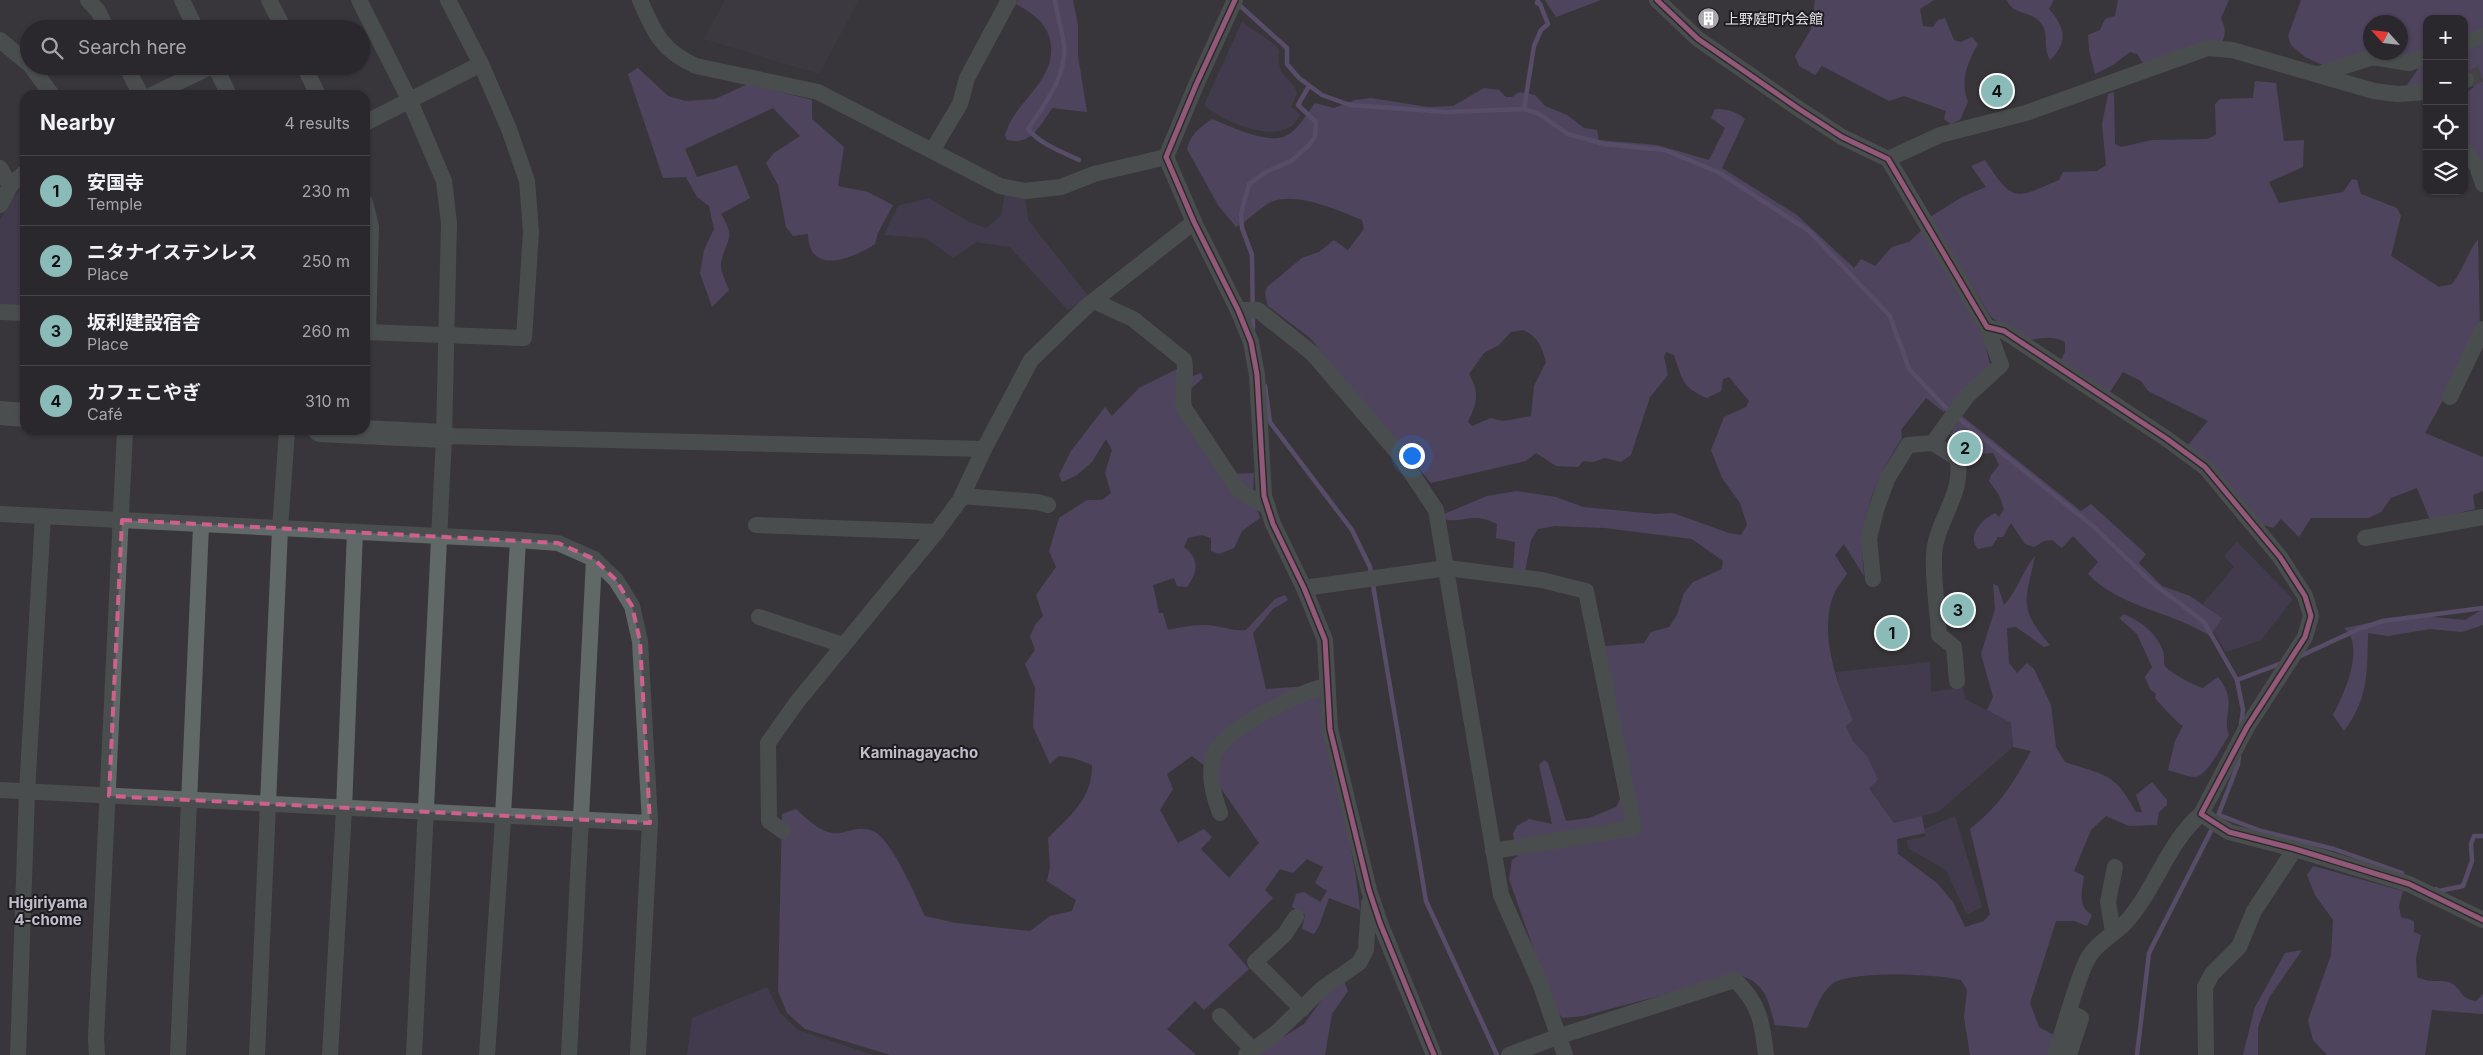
<!DOCTYPE html>
<html lang="en">
<head>
<meta charset="utf-8">
<style>
	:root { --surface:#2a282c; --page:#323034; --text:#f1f3f6; --muted:#a5a6a9; --line:#464448; --accent:#8bbbb9 }
	body { margin:0; font-family:Inter,"Noto Sans JP",sans-serif; background:var(--page); color:var(--text) }
	.controls { position:absolute; right:15px; top:15px; display:grid; overflow:hidden; border-radius:10px; box-shadow:0 1px 4px #0004 }
	.controls button { width:45px; height:45px; display:grid; place-items:center; padding:0; border:0; border-bottom:1px solid var(--line); background:var(--surface); color:var(--text); font:25px sans-serif }
	.compass { position:absolute; left:2363px; top:15px; width:45px; height:45px; border-radius:50%; background:var(--surface); box-shadow:0 1px 4px #0004; rotate:297deg }
	.you { position:absolute; left:1411px; top:455px; width:18px; height:18px; margin:-12px; border:4px solid #fff; border-radius:50%; background:#1a73e8; box-shadow:0 0 0 8px #1a73e833 }
	.badge { display:grid; place-items:center; width:32px; height:32px; border-radius:50%; background:var(--accent); color:#111; font-size:16px; font-weight:700 }
	.pin { position:absolute; translate:-50% -50%; border:2px solid #fff; box-shadow:0 1px 5px #0006 }
	.list { margin:0; padding:0; list-style:none }
	h2 { display:flex; justify-content:space-between; align-items:center; height:65px; margin:0; padding:0 20px; font-size:21px }
	h2 small { font-size:16px; font-weight:400; color:var(--muted) }
	.list li { display:grid; grid-template-columns:32px 1fr auto; gap:15px; align-items:center; box-sizing:border-box; height:70px; padding:0 20px; border-top:1px solid var(--line) }
	.list b { display:block; font-size:19px; white-space:nowrap }
	.list p { margin:0; font-size:16px; white-space:nowrap; color:var(--muted) }
	.list em { font-size:16px; font-style:normal; color:var(--muted) }
	.icon { flex:none; width:28px; height:28px; fill:none; stroke:currentColor; stroke-width:2; stroke-linecap:round; stroke-linejoin:round }
	.map { position:relative; flex:none; width:2483px; height:1055px; overflow:hidden }
	.search { position:absolute; background:var(--surface); box-shadow:0 1px 4px #0004; left:20px; top:20px; width:350px; height:55px; display:flex; align-items:center; gap:12px; box-sizing:border-box; padding:0 18px; border-radius:28px; color:var(--muted); font-size:19px }
	.panel { position:absolute; background:var(--surface); box-shadow:0 1px 4px #0004; left:20px; top:90px; width:350px; height:345px; border-radius:15px }
	.map>svg:first-child { display:block }
	.built { fill:#413c4a }
	.green { fill:#4e4264 }
	.forest { fill:#695588; fill-rule:evenodd }
	.lines { fill:none; stroke-linecap:round; stroke-linejoin:round }
	.stream { stroke:#7d68a0; stroke-width:4.5 }
	.street-tunnel { stroke:#525056; stroke-width:16; stroke-dasharray:16 8; stroke-linecap:butt }
	.street { stroke:#606967; stroke-width:16 }
	.secondary { stroke:#606c69; stroke-width:24 }
	.cycleway-casing { stroke:#1e1c21; stroke-width:8 }
	.cycleway { stroke:#ff80c0; stroke-width:5 }
	.marked { fill:none; stroke:#cf608e; stroke-width:4; stroke-dasharray:10 6; stroke-linejoin:round }
	.labels { text-anchor:middle; dominant-baseline:central; stroke-width:4; stroke-linejoin:round; paint-order:stroke }
	.poi-label { font-size:14px; fill:#e8e6ec; stroke:#1e1c21; text-anchor:start }
	.neighbourhood-label { font-size:15px; font-weight:bold; fill:#c1bdc9; stroke:#1e1c21 }
</style>
</head>
<body>
<div class="map">
<svg width="2483" height="1055" viewBox="0 0 2483 1055">
	<rect width="100%" height="100%" fill="#38363b"/>
	<polygon class="built" points="725,0 859,0 819,74 704,39"/>
	<g class="green">
		<path d="M1242,22L1274,44L1279,50C1276,82 1292,74 1297,94L1291,107L1301,115C1298,118 1295,123 1291,126C1270,142 1221,120 1204,105Z"/>
		<polygon points="25,184 25,308 0,307 0,220 14,196"/>
		<polygon points="1005,193 1025,198 1028,220 1089,297 1068,310 1010,247 976,242 953,258 926,238 884,235 898,206 929,198 967,221 986,228 1001,216"/>
		<polygon points="2237,542 2293,599 2261,640 2226,652 2213,631 2222,618 2203,604 2234,567 2224,556"/>
		<polygon points="1930,662 1931,692 1963,687 1965,699 2011,723 2013,747 1938,812 1894,823 1869,787 1867,756 1853,741 1846,726 1853,720 1842,695 1836,672"/>
		<polygon points="1955,816 1982,907 1967,915 1946,870 1908,848 1907,840 1925,837 1924,829"/>
		<polygon points="767,987 780,1013 798,1030 873,1055 687,1055 692,1018"/>
	</g>
	<g class="forest">
		<path d="M1018,0H1073L1078,25V56L1087,112L1052,108C1041,125 1031,146 1007,140L1005,135C1014,102 1054,83 1051,46C1049,24 1034,14 1016,4Z"/>
		<polygon points="1545,0 1601,0 1556,17"/>
		<path d="M1815,0H1934L1920,9L1923,26L1933,27L1938,20L1945,18L1954,40L1961,42L1972,37L1978,44C1967,63 1960,81 1968,102L1960,120L1951,124L1944,119L1946,111L1904,96L1889,101L1822,66L1815,75L1799,66L1795,56L1811,29Z"/>
		<path d="M2007,0H2054L2049,9C2065,27 2069,42 2050,60C2042,45 2050,33 2040,22C2032,11 2012,15 2007,0Z"/>
		<path d="M2118,0H2229L2221,18C2227,32 2226,37 2217,50L2145,66L2137,54L2130,52L2113,65L2095,74L2089,50L2088,35L2100,30L2105,19L2115,16Z"/>
		<path d="M2301,0H2483V162L2464,139V95L2474,87L2464,74V19H2427V85L2405,88L2418,69L2414,57L2325,66L2305,57L2291,45L2288,36ZM2370,22H2400V52H2370Z"/>
		<path d="M638,68L668,96L686,101L715,99L748,84L812,100V119L844,147L838,186L868,192L893,205L878,233L875,244C854,258 809,277 808,234L793,236L786,227L778,185L766,163L774,153L800,136L773,108L685,149L697,177L737,165L750,198L721,214C737,240 726,238 721,263C720,270 726,282 729,290L712,307L700,273L704,250L714,229L709,206L697,197L686,177L663,178L628,74Z"/>
		<path d="M2255,81L2276,83L2284,141L2304,140L2303,167L2269,182L2279,203L2343,192L2352,179L2357,180L2361,194L2397,208L2401,216L2391,256L2439,287L2452,284C2463,270 2467,254 2478,239L2480,333L2425,433L2483,457V491L2473,495L2475,509L2430,520L2417,488L2391,498L2381,512L2368,518H2311L2299,537L2281,519L2273,528L2263,525L2187,446L2208,421L2148,391L2141,381L2123,372L2108,395L2059,363L2065,352V342C2052,335 2040,338 2026,341L1991,317L1930,217L1962,197L1986,187L1971,166L1985,160C2013,202 2013,200 2059,180L2063,172L2097,171L2106,165L2102,124L2108,94L2114,92L2115,144L2121,147L2152,140L2207,139L2216,135L2215,104L2220,99L2253,98Z"/>
		<path d="M1484,88L1499,90L1506,97H1512L1519,92L1535,95L1545,106L1567,115L1584,128L1597,130L1599,140L1657,145L1709,160L1725,128L1711,118L1715,109C1727,109 1735,111 1745,119L1722,168L1797,215L1854,268L1861,259L1875,266L1892,247L1909,242L1922,230L1981,326L1990,365L1944,412L1926,398L1901,430L1902,438C1872,485 1858,519 1864,576L1844,544L1835,555L1847,574C1843,580 1837,587 1834,594C1818,633 1837,684 1853,720L1846,726L1853,741L1867,756L1878,780L1869,788L1894,823L1922,816L1925,833L1897,839L1898,854L1937,883L1953,902L1965,927L1984,921L1990,914L1970,829C2001,804 2012,785 2031,751L2013,747L2011,723L1987,710L1993,697L1981,654L1995,609L1993,584L1998,586L2004,605C2018,590 2022,571 2035,556C2026,600 2017,607 2050,645L2044,647L2016,627L2007,628L2009,663L2017,673L2027,663L2034,669L2051,705L2056,747L2065,762C2106,776 2114,772 2136,812H2142L2136,795L2152,782L2167,800V805L2159,812L2157,825L2129,826L2106,816L2091,830L2074,871L2084,876C2082,892 2077,906 2092,915L2087,926L2074,921H2056L2030,1003L2039,1027L2063,1040L2061,1055H1970L1964,1017L1967,990L1961,980C1939,974 1849,970 1832,984C1820,994 1814,1013 1807,1028L1775,1025C1768,1000 1766,983 1739,975L1583,1016L1563,1018L1555,1010L1509,879L1512,860L1518,856L1513,834L1517,826L1529,819L1552,824L1539,765L1544,760L1548,763L1566,821L1589,818L1616,807L1631,779L1605,646L1644,643L1651,632L1669,627L1677,615L1684,593L1693,582L1722,569L1723,561L1692,539L1605,528L1555,526L1538,529L1531,540L1525,572L1513,571L1515,542L1496,538L1497,524C1471,511 1466,524 1444,519V514L1487,496L1517,491L1556,497L1583,507L1656,514L1673,513L1729,533L1741,535L1747,525L1740,503L1722,478L1711,450L1724,417L1746,407L1749,401L1729,377L1723,379L1721,391L1707,398C1681,387 1683,380 1674,355L1666,352L1664,357L1668,375L1650,397L1631,455L1621,462L1605,458L1593,462L1583,461L1578,467L1556,466L1536,453L1526,461L1431,483L1310,338L1268,306L1265,294L1267,287L1302,258L1319,252L1334,240L1348,250L1364,229L1362,220C1339,210 1295,191 1271,202C1258,209 1249,220 1236,227L1218,205L1187,149C1191,134 1199,128 1212,119C1229,126 1265,143 1283,137C1297,133 1306,114 1315,103L1334,108L1355,100L1371,98L1428,107L1453,106ZM1523,330C1538,336 1542,347 1546,362L1534,386L1531,416L1503,421L1491,418L1472,426L1468,422C1477,402 1480,394 1469,374L1484,353L1499,345L1511,332Z"/>
		<path d="M1181,367L1191,377L1201,373L1203,378L1186,393L1185,401L1233,474L1254,473L1253,495L1260,518L1242,531L1234,548L1219,554L1211,551V538L1202,535L1188,538L1184,547C1200,559 1198,572 1187,587L1177,586L1174,578L1153,585L1159,613H1163L1168,630C1182,627 1200,623 1215,626C1229,628 1230,631 1246,630L1275,599L1285,595L1288,600L1273,609L1253,633L1266,689L1308,686L1320,696C1330,768 1353,837 1360,910L1329,898L1319,926L1314,934L1302,929L1305,915L1292,907L1296,894L1304,892L1320,902L1327,891L1315,883L1323,867L1307,859L1293,873L1280,869L1265,890L1273,898L1228,945L1249,969L1204,1010L1195,1001L1167,1029L1196,1055H890L805,1029L787,1013L778,991L782,814L796,809C806,818 819,831 832,833C846,835 856,824 873,831C891,838 916,897 925,916L956,923L1030,931L1050,916L1072,911L1076,900L1047,881L1050,867L1048,838C1069,817 1093,798 1092,765L1073,758L1059,756L1050,764L1033,727L1035,688L1025,664L1035,650L1030,636L1035,625L1043,616L1036,595L1056,567L1049,551L1059,518L1087,500H1102L1111,493L1105,473L1112,450L1106,439L1092,462L1077,475L1062,482L1059,475L1071,451L1105,407L1112,416L1139,388ZM1192,756L1206,767L1259,843L1229,878L1201,849L1212,837L1204,829L1178,843L1160,810L1173,789L1167,774Z"/>
		<path d="M1962,416L2081,511L2091,504L2146,554L2139,563L2162,586L2190,596L2222,618L2210,636C2171,611 2121,608 2088,574L2098,562L2073,536L2062,548L2052,540L2044,541L2034,547L2025,544L2011,523L2003,537H1998L1992,546L1978,549C1966,535 1983,519 1995,513L1999,517L2004,509L1999,495L1989,481L1991,475L1999,465L1993,453L1977,454L1950,434Z"/>
		<path d="M2483,609V625L2462,632L2430,629L2388,636L2368,633C2367,673 2369,697 2344,731L2333,715C2344,695 2366,646 2344,628L2411,615L2465,620Z"/>
		<path d="M2124,614C2141,622 2156,632 2163,651C2165,656 2163,662 2165,666C2168,672 2197,687 2203,688L2218,677C2239,703 2221,715 2229,735C2223,744 2207,776 2195,777C2187,777 2176,772 2168,770L2175,741L2183,726C2175,721 2162,706 2155,698L2156,694L2150,689L2145,677L2152,667L2137,634L2119,618Z"/>
		<path d="M2313,866L2403,891L2399,906L2401,917L2414,921V932L2421,935L2416,958L2417,977C2431,984 2439,979 2448,982C2462,986 2458,999 2476,1001L2483,994V1014L2432,1010L2425,1055H2327L2313,1040L2308,1020L2331,955L2333,920L2315,895L2307,875Z"/>
		<polygon points="2302,950 2269,998 2258,1027 2258,1055 2243,1055 2255,1007 2285,953"/>
		<polygon points="1344,981 1348,991 1332,1014 1325,1055 1255,1055 1304,1024 1330,989"/>
	</g>
	<g class="lines">
		<g class="stream">
			<path d="M1055,0C1057,15 1062,30 1064,45C1067,76 1044,105 1028,129C1040,144 1062,152 1079,160"/>
			<polyline points="1237,3 1287,48 1287,64 1299,78 1322,95 1350,105 1447,112 1524,109 1539,114 1568,134 1604,144 1665,150 1720,173 1809,231 1890,316 1909,369 1947,409 2093,526 2150,581 2204,622 2237,680 2243,710 2241,725"/>
			<polyline points="1524,109 1534,46 1541,30 1548,24 1540,4 1537,3 1538,0"/>
			<polyline points="1253,328 1252,255 1242,228 1241,214 1249,184 1266,172 1291,161 1309,145 1315,137 1316,122 1298,105 1309,86"/>
			<polyline points="1265,386 1270,422 1352,530 1370,567 1426,901 1497,1055"/>
			<polyline points="2298,657 2359,629 2383,621 2483,608"/>
			<polyline points="2237,680 2282,663"/>
			<polyline points="2219,815 2261,831 2334,849 2402,873"/>
			<polyline points="2436,889 2439,891 2463,886 2472,861 2471,844 2474,836 2483,836"/>
			<polyline points="2137,1055 2149,953 2216,821 2238,764 2239,755"/>
		</g>
		<polyline class="street-tunnel" points="2466,80 2483,73"/>
		<g class="street">
			<polyline points="88,0 98,11 107,29"/>
			<polyline points="182,0 196,29"/>
			<polyline points="269,0 284,29"/>
			<polyline points="359,0 409,99 444,181 449,223 444,436 414,1055"/>
			<path d="M640,0C654,33 662,51 696,66L818,92L1000,186L1025,191L1061,187L1094,174L1166,157"/>
			<polyline points="1235,0 1196,85 1166,157 1194,222 1238,310 1251,342 1257,375 1264,496 1273,524 1304,588 1325,640 1330,729 1369,890 1380,923 1434,1055"/>
			<polyline points="1657,0 1698,39 1799,109 1842,137 1888,159 1987,327 2004,331 2167,439 2205,467 2280,557 2305,596 2311,616 2305,637 2247,727 2201,814 2229,832 2295,849 2409,884 2483,920"/>
			<polyline points="0,40 29,64"/>
			<polyline points="2464,43 2483,36"/>
			<polyline points="31,66 52,95"/>
			<polyline points="126,66 141,95"/>
			<polyline points="215,66 229,95"/>
			<polyline points="304,66 318,95"/>
			<polyline points="2319,74 2373,57 2409,63 2427,56"/>
			<polyline points="2464,80 2466,80"/>
			<polyline points="152,95 212,66"/>
			<polyline points="365,123 481,64"/>
			<polyline points="2464,150 2477,166 2483,184"/>
			<polyline points="932,151 960,104 967,78 1009,0"/>
			<polyline points="1888,159 1940,135 2026,113 2208,48 2232,50 2374,91 2397,94 2427,92"/>
			<polyline points="0,168 10,186"/>
			<polyline points="365,202 371,227 368,332"/>
			<polyline points="0,205 10,186 25,172"/>
			<path d="M1094,301L1133,319L1184,360C1188,376 1180,391 1184,408L1239,491L1268,507"/>
			<polyline points="1238,310 1258,310 1313,354 1398,453 1436,510 1501,895 1540,983 1565,1055"/>
			<polyline points="0,312 25,313"/>
			<polyline points="365,332 524,338 531,232 527,181 509,129 481,64 448,0"/>
			<polyline points="2450,397 2483,329"/>
			<polyline points="444,436 984,449"/>
			<path d="M1933,443L1957,458C1965,489 1940,517 1935,546C1931,567 1938,612 1939,635L1954,647L1957,681"/>
			<polyline points="962,496 1037,502 1048,505"/>
			<polyline points="0,514 518,540 558,543 594,559 616,580 632,606 640,641 650,823 638,1055"/>
			<polyline points="756,525 937,532"/>
			<polyline points="2365,538 2483,517"/>
			<polyline points="1873,579 1869,538 1876,510 1887,479 1908,445 1933,443 1967,396 2001,365 1987,327"/>
			<polyline points="1304,588 1447,568 1542,580 1586,591 1634,828 1493,851"/>
			<polyline points="759,617 843,645"/>
			<polyline points="0,790 650,823"/>
			<path d="M1220,813C1213,794 1207,772 1215,752C1226,729 1302,690 1327,686"/>
			<polyline points="783,831 769,821 768,743 797,702 934,535 960,500 984,449 1031,360 1087,306 1194,222"/>
			<polyline points="1296,917 1285,934 1255,962 1302,1009"/>
			<polyline points="2113,932 2108,902 2115,867"/>
			<polyline points="1220,1016 1252,1049"/>
			<polyline points="18,1055 27,792 43,516"/>
			<polyline points="97,1055 96,1038 125,430"/>
			<polyline points="178,1055 201,526"/>
			<polyline points="257,1055 280,529 287,430"/>
			<polyline points="330,1055 344,809 355,532"/>
			<polyline points="487,1055 502,834 518,540"/>
			<polyline points="569,1055 594,559"/>
			<polyline points="1246,1055 1276,1033 1323,988 1359,963 1366,950 1369,903"/>
			<path d="M1509,1055L1557,1037L1735,980C1760,1004 1762,1022 1766,1055"/>
			<path d="M2055,1055C2065,1025 2073,993 2085,964C2093,945 2111,937 2125,923C2155,891 2167,843 2201,814"/>
			<polyline points="2069,1055 2081,1018 2070,1012"/>
			<polyline points="2206,1055 2205,987 2212,974 2239,947 2254,911 2295,849"/>
		</g>
		<g class="secondary">
			<polyline points="0,413 25,415"/>
			<polyline points="320,430 444,436"/>
		</g>
		<defs>
			<g id="cycleway">
				<polyline points="1235,0 1196,85 1166,157 1194,222 1238,310 1251,342 1257,375 1264,496 1273,524 1304,588 1325,640 1330,729 1369,890 1380,923 1434,1055"/>
				<polyline points="1657,0 1698,39 1799,109 1842,137 1888,159 1987,327 2004,331 2167,439 2205,467 2280,557 2305,596 2311,616 2305,637 2247,727 2201,814 2229,832 2295,849 2409,884 2483,920"/>
			</g>
		</defs>
		<use href="#cycleway" class="cycleway-casing"/>
		<use href="#cycleway" class="cycleway"/>
	</g>
	<path d="M0 0H2483V1055H0ZM122,520L558,543L594,559L616,580L632,606L640,641L650,823L109,796Z" fill="#38363b" fill-opacity=".55" fill-rule="evenodd"/>
	<path class="marked" d="M122,520L558,543L594,559L616,580L632,606L640,641L650,823L109,796Z"/>
	<defs>
		<symbol id="building-disc" viewBox="-11 -11 22 22"><circle r="9.5" fill="#aaa8ae" stroke="#1e1c21"/><path d="M-4-6H4V6H1V3H-1V6H-4ZM-2.5-4.3h1.7v1.8h-1.7ZM.8-4.3h1.7v1.8H.8ZM-2.5-1h1.7V.8h-1.7ZM.8-1h1.7V.8H.8Z" fill="#fff"/></symbol>
	</defs>
	<g fill-rule="evenodd">
		<use href="#building-disc" x="1696" y="6" width="25" height="25"/>
	</g>
	<g class="labels">
		<g class="poi-label">
			<text x="1725" y="18">上野庭町内会館</text>
		</g>
		<g class="neighbourhood-label">
			<text x="919" y="752">Kaminagayacho</text>
			<text x="48" y="902">Higiriyama<tspan x="48" dy="17">4-chome</tspan></text>
		</g>
	</g>
</svg>
<div class="controls">
<button>+</button>
<button>−</button>
<button><svg class="icon" aria-label="locate" viewBox="0 0 24 24"><circle cx="12" cy="12" r="6"/><path d="M12 2v4M12 18v4M2 12h4M18 12h4"/></svg></button>
<button><svg class="icon" aria-label="layers" viewBox="0 0 24 24"><path d="M12 4l9 5-9 5-9-5zM3 14l9 5 9-5"/></svg></button>
</div>
<svg class="compass" viewBox="-18 -18 36 36"><path d="M0-13l5 13h-10z" fill="#e53935"/><path d="M0 13l5-13h-10z" fill="#a5a6a9"/></svg>
<div class="you"></div>
<div class="pin badge" style="left:1892px;top:633px">1</div>
<div class="pin badge" style="left:1965px;top:448px">2</div>
<div class="pin badge" style="left:1958px;top:610px">3</div>
<div class="pin badge" style="left:1997px;top:91px">4</div>
<div class="search"><svg class="icon" aria-label="search" viewBox="0 0 24 24"><circle cx="10" cy="10" r="6"/><path d="M15 15l6 6"/></svg>Search here</div>
<section class="panel">
<h2>Nearby<small>4 results</small></h2>
<ul class="list">
<li><span class="badge">1</span><div><b>安国寺</b><p>Temple</p></div><em>230 m</em></li>
<li><span class="badge">2</span><div><b>ニタナイステンレス</b><p>Place</p></div><em>250 m</em></li>
<li><span class="badge">3</span><div><b>坂利建設宿舎</b><p>Place</p></div><em>260 m</em></li>
<li><span class="badge">4</span><div><b>カフェこやぎ</b><p>Café</p></div><em>310 m</em></li>
</ul>
</section>
</div>
</body>
</html>
